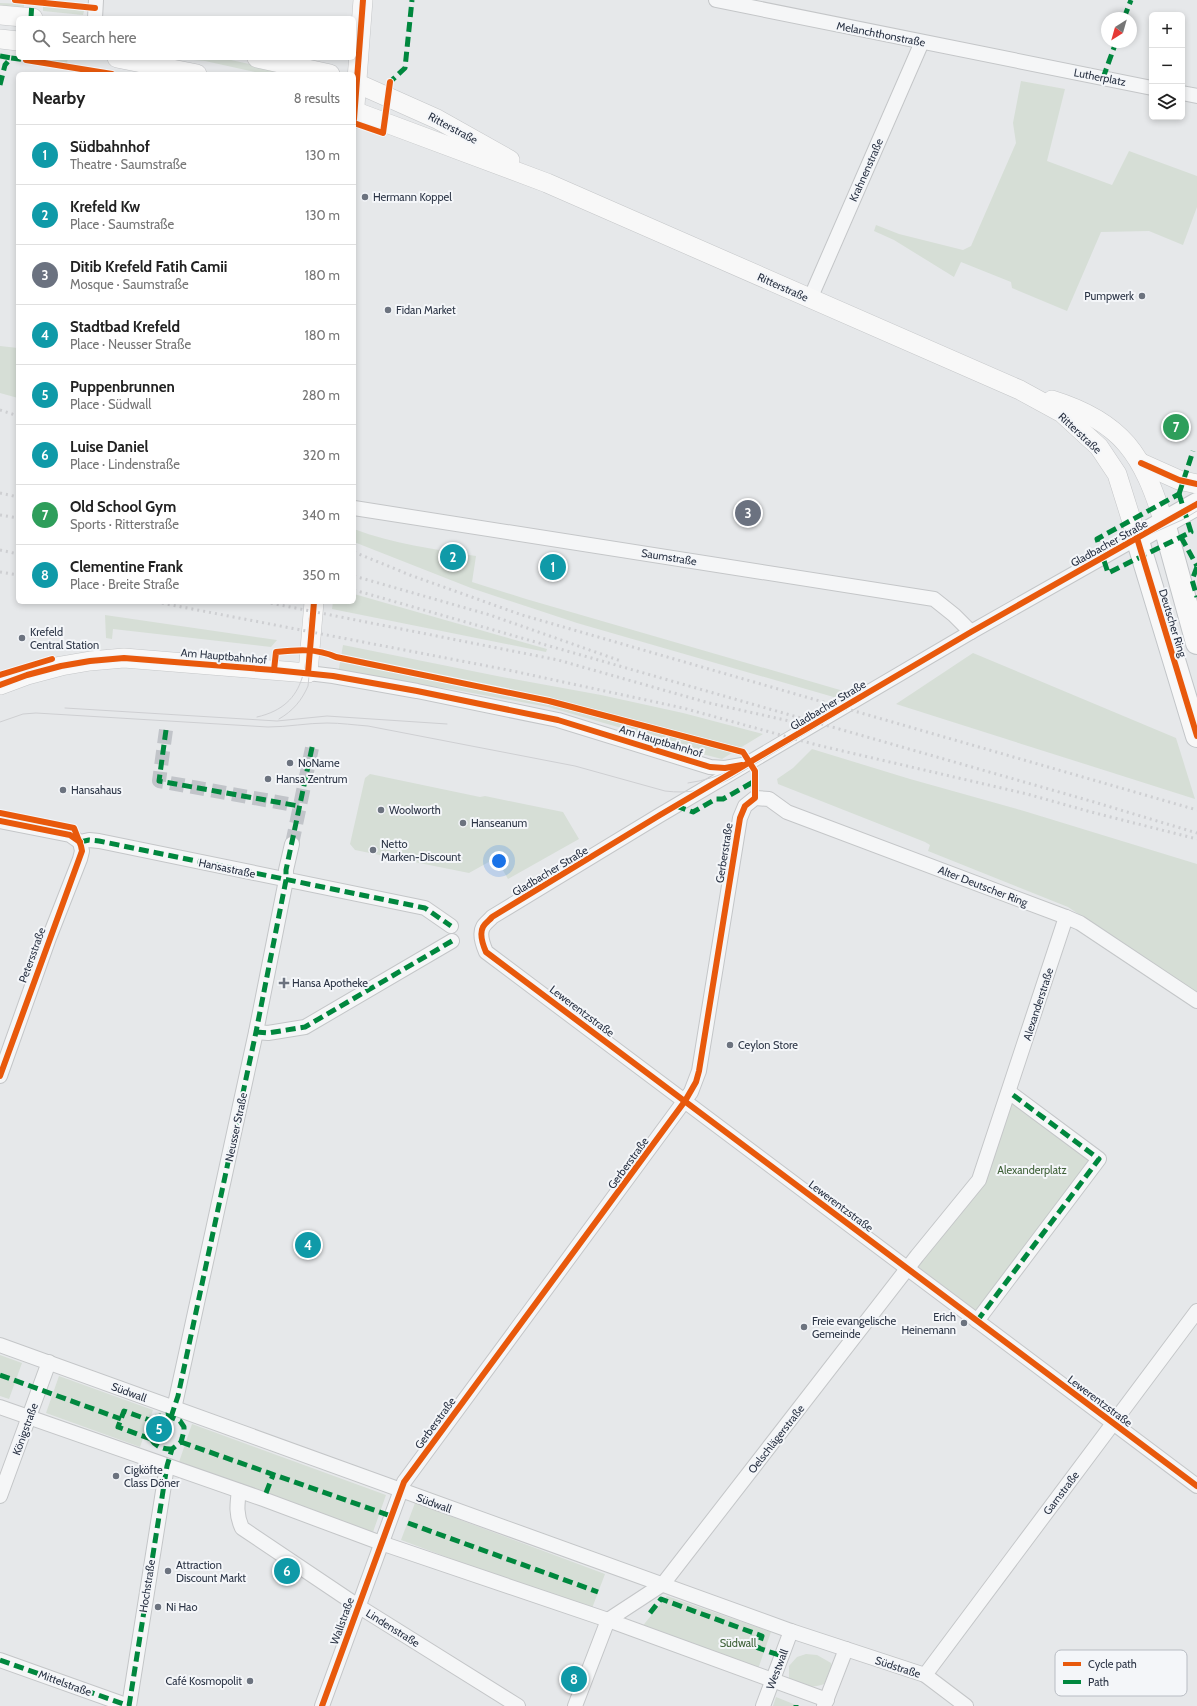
<!DOCTYPE html>
<html lang="en">
<head>
<meta charset="utf-8">
<style>
	:root { --surface:#fff; --page:#f6f6f6; --text:#222; --muted:#767676; --line:#e0e0e0; --accent:#2563eb }
	body { margin:0; font-family:Cabin,sans-serif; background:var(--page); color:var(--text) }
	.controls { position:absolute; right:12px; top:12px; display:grid; overflow:hidden; border-radius:6px; box-shadow:0 2px 6px #0003 }
	.controls button { width:36px; height:36px; display:grid; place-items:center; padding:0; border:0; border-bottom:1px solid var(--line); background:var(--surface); color:var(--text); font:20px sans-serif }
	.compass { position:absolute; left:1101px; top:12px; width:36px; height:36px; border-radius:50%; background:var(--surface); box-shadow:0 2px 6px #0003; rotate:217deg }
	.you { position:absolute; left:499px; top:861px; width:14px; height:14px; margin:-10px; border:3px solid #fff; border-radius:50%; background:#1a73e8; box-shadow:0 0 0 6px #1a73e833 }
	.badge { display:grid; place-items:center; width:26px; height:26px; border-radius:50%; background:var(--accent); color:#fff; font-size:13px; font-weight:700 }
	.pin { position:absolute; translate:-50% -50%; border:2px solid #fff; box-shadow:0 1px 4px #0006 }
	.list { margin:0; padding:0; list-style:none }
	h2 { display:flex; justify-content:space-between; align-items:center; height:52px; margin:0; padding:0 16px; font-size:17px }
	h2 small { font-size:13px; font-weight:400; color:var(--muted) }
	.list li { display:grid; grid-template-columns:26px 1fr auto; gap:12px; align-items:center; box-sizing:border-box; height:60px; padding:0 16px; border-top:1px solid var(--line) }
	.list b { display:block; font-size:15px; white-space:nowrap }
	.list p { margin:0; font-size:13px; white-space:nowrap; color:var(--muted) }
	.list em { font-size:13px; font-style:normal; color:var(--muted) }
	.icon { flex:none; width:22px; height:22px; fill:none; stroke:currentColor; stroke-width:2; stroke-linecap:round; stroke-linejoin:round }
	.map { position:relative; flex:none; width:1197px; height:1706px; overflow:hidden }
	.search { position:absolute; background:var(--surface); box-shadow:0 2px 6px #0003; left:16px; top:16px; width:340px; height:44px; display:flex; align-items:center; gap:10px; box-sizing:border-box; padding:0 14px; border-radius:6px; color:var(--muted); font-size:15px }
	.panel { position:absolute; background:var(--surface); box-shadow:0 2px 6px #0003; left:16px; top:72px; width:340px; height:532px; border-radius:6px }
	.map>svg:first-child { display:block }
	.green { fill:#d6ded6 }
	.lines { fill:none; stroke-linecap:round; stroke-linejoin:round }
	.street-tunnel { stroke:#c1c4c9; stroke-width:14; stroke-dasharray:14 7; stroke-linecap:butt }
	.street-casing { stroke:#c4c6c8; stroke-width:16 }
	.secondary-casing { stroke:#c4c6c8; stroke-width:20 }
	.primary-casing { stroke:#c2c5c8; stroke-width:24 }
	.street { stroke:#f5f6f7; stroke-width:14 }
	.secondary { stroke:#f8f8f8; stroke-width:19 }
	.primary { stroke:#f8f8f8; stroke-width:22 }
	.tram { stroke:#cecfd2; stroke-width:1 }
	.rail { stroke:#cecfd2; stroke-width:3; stroke-dasharray:2 4; stroke-linecap:butt }
	.quiet { stroke:#00873e; stroke-width:5; stroke-dasharray:10 5; stroke-linecap:butt }
	.cycleway-casing { stroke:#f4f6f9; stroke-width:8 }
	.cycleway { stroke:#e8590c; stroke-width:6 }
	.poi-dot { fill:#6c737f; stroke:#f4f6f9; stroke-width:1.5 }
	.labels { text-anchor:middle; dominant-baseline:central; stroke-width:4; stroke-linejoin:round; paint-order:stroke }
	.street-label { font-size:11px; fill:#2b3445; stroke:#f4f6f9 }
	.poi-label { font-size:11px; fill:#2b3445; stroke:#f4f6f9; text-anchor:start }
	.park-label { font-size:11px; fill:#3f6138; stroke:#f4f6f9 }
	.key { fill:#f4f6f9; stroke:#b8bcc3; stroke-width:1 }
	.key-label { font-size:11px; fill:#2b3445 }
</style>
</head>
<body>
<div class="map">
<svg width="1197" height="1706" viewBox="0 0 1197 1706">
	<rect width="100%" height="100%" fill="#e6e8ea"/>
	<g class="green">
		<polygon points="0,3 24,4 24,8 0,7"/>
		<polygon points="43,6 84,11 83,15 43,11"/>
		<polygon points="34,58 68,58 67,63"/>
		<polygon points="171,58 222,58 295,74 264,74 205,61"/>
		<polygon points="1021,81 1065,89 1047,161 1112,185 1129,151 1197,176 1197,207 1183,245 1149,231 1101,232 1067,311 1012,288 1011,282 961,262 954,277 894,240 874,231 876,225 899,234 963,250 971,246 1016,143 1013,123"/>
		<polygon points="0,346 18,348 18,398 0,393"/>
		<path d="M354,529C393,544 434,549 476,556L472,582L526,599L847,692L837,698L577,623L471,588L354,542Z"/>
		<polygon points="354,594 547,649 546,652 332,609 333,602 354,602"/>
		<polygon points="105,615 277,640 271,647 113,629 112,639 106,638"/>
		<polygon points="343,645 497,676 601,695 683,713 763,734 722,759 702,754 632,731 548,707 451,689 338,674"/>
		<polygon points="973,653 1176,738 1195,799 896,704"/>
		<polygon points="812,749 910,779 1024,811 1197,864 1197,993 1068,907 928,851 930,845 925,842 778,784 777,779 793,768"/>
		<polygon points="370,774 480,797 485,796 563,812 579,839 508,879 496,858 469,873 355,850 350,844 365,778"/>
		<polygon points="1010,1094 1097,1160 978,1316 912,1267 980,1180"/>
		<polygon points="0,1355 22,1363 9,1399 0,1396"/>
		<polygon points="59,1376 153,1410 140,1447 46,1413"/>
		<polygon points="192,1424 386,1495 373,1532 179,1462"/>
		<polygon points="415,1503 605,1574 591,1611 401,1540"/>
		<polygon points="667,1596 771,1632 758,1669 641,1628"/>
		<path d="M806,1654L817,1655L831,1663L832,1667L824,1684C813,1689 798,1686 789,1678V1666L797,1657Z"/>
		<polygon points="776,1697 796,1705 799,1706 773,1706"/>
	</g>
	<g class="lines">
		<g class="street-tunnel">
			<polyline points="166,730 159,781 299,806"/>
			<polyline points="292,844 313,743"/>
		</g>
		<defs>
			<g id="street">
				<polyline points="716,0 1152,88"/>
				<polyline points="95,18 96,0"/>
				<polyline points="1182,93 1197,96"/>
				<polyline points="810,299 922,42"/>
				<polyline points="354,508 934,599 954,615 971,632"/>
				<path d="M1137,538L971,632L660,815L492,917C490,920 485,923 483,927C479,934 483,945 486,952L1197,1486"/>
				<polyline points="308,673 333,676 417,691 558,720 710,767 725,768 742,765"/>
				<polyline points="0,821 70,835 80,842 89,840 99,841 425,908 451,926"/>
				<polyline points="256,1032 268,1033 305,1027 452,941"/>
				<polyline points="0,1076 49,938 80,859 82,851 80,842"/>
				<polyline points="977,1321 1099,1159 1009,1092"/>
				<polyline points="0,1345 791,1631 925,1675 966,1706"/>
				<polyline points="0,1407 263,1499 381,1543 608,1620 827,1700"/>
				<polyline points="174,1409 256,1032 286,880 286,870 292,844"/>
				<path d="M239,1491C237,1505 236,1515 242,1528L358,1606L518,1706"/>
				<polyline points="0,1496 49,1362"/>
				<polyline points="0,1660 129,1706"/>
				<polyline points="925,1675 1197,1311"/>
				<polyline points="129,1706 167,1466"/>
				<polyline points="322,1706 404,1482 691,1092 699,1071 740,818 745,806 755,798 769,799 787,812 1066,917 1080,923 1197,1001"/>
				<polyline points="575,1706 608,1620 663,1584 917,1256 979,1180 1066,917"/>
				<polyline points="763,1706 791,1631"/>
				<polyline points="824,1706 846,1649"/>
			</g>
			<g id="secondary">
				<polyline points="0,15 33,18"/>
				<polyline points="0,39 18,41"/>
				<polyline points="117,58 197,74"/>
				<polyline points="257,58 330,74"/>
				<polyline points="354,82 437,119 510,160"/>
				<polyline points="354,111 547,183 1020,390 1062,413 1099,447 1117,474 1137,538"/>
				<polyline points="354,119 363,0"/>
				<path d="M1052,400C1123,422 1143,455 1164,523"/>
				<polyline points="1141,463 1179,480 1197,484"/>
				<polyline points="0,685 27,675 61,666 90,661 124,658 308,673 314,602"/>
			</g>
			<g id="primary">
				<polyline points="1197,504 1137,538 1197,736"/>
				<polyline points="1164,523 1197,643"/>
			</g>
		</defs>
		<use href="#street" class="street-casing"/>
		<use href="#secondary" class="secondary-casing"/>
		<use href="#primary" class="primary-casing"/>
		<use href="#street" class="street"/>
		<use href="#secondary" class="secondary"/>
		<use href="#primary" class="primary"/>
		<g class="tram">
			<polyline points="354,147 366,0"/>
			<polyline points="65,708 277,721 327,716 447,724"/>
			<path d="M257,717C310,705 306,661 309,618"/>
			<path d="M279,719C293,711 302,700 308,686L316,602"/>
			<path d="M0,722L23,714L36,713L268,727C288,727 307,723 327,723C341,723 354,725 368,726L575,766L665,791C688,794 709,790 730,779L968,636L1137,540L1182,520L1197,511"/>
			<path d="M688,783C723,778 743,764 773,747"/>
		</g>
		<g class="rail">
			<polyline points="0,410 18,416"/>
			<polyline points="0,493 18,497"/>
			<polyline points="0,515 18,518"/>
			<polyline points="0,550 18,554"/>
			<polyline points="354,552 410,575 522,615 1197,810"/>
			<polyline points="0,572 18,575"/>
			<polyline points="354,576 490,615 621,661"/>
			<polyline points="354,590 1094,802 1197,833"/>
			<polyline points="156,602 508,670 683,708 817,745 1027,794 1091,812 1197,839"/>
			<polyline points="265,602 558,660 709,703 816,727"/>
		</g>
		<g class="quiet">
			<polyline points="31,18 32,1"/>
			<polyline points="1124,18 1131,0"/>
			<polyline points="0,56 11,58"/>
			<polyline points="328,74 328,73"/>
			<polyline points="1103,78 1116,42"/>
			<polyline points="0,85 5,65 11,58 26,60 26,58"/>
			<polyline points="389,85 390,82 405,68 412,0"/>
			<polygon points="1179,494 1191,532 1108,573 1097,539"/>
			<polyline points="1179,494 1193,451"/>
			<polyline points="1181,537 1197,566"/>
			<polyline points="1197,567 1192,580 1197,597"/>
			<polyline points="166,730 159,781 299,806"/>
			<polyline points="676,806 693,812 716,799 723,799 755,781"/>
			<polyline points="80,842 89,840 99,841 425,908 451,926"/>
			<polyline points="256,1032 268,1033 305,1027 452,941"/>
			<polyline points="977,1321 1099,1159 1009,1092"/>
			<polyline points="0,1375 121,1419"/>
			<polyline points="171,1417 178,1396 256,1032 286,880 286,870 313,743"/>
			<polyline points="151,1439 118,1427 124,1411 152,1421"/>
			<polyline points="181,1442 391,1516"/>
			<polyline points="266,1493 273,1475"/>
			<polyline points="408,1523 598,1592"/>
			<polyline points="650,1613 661,1599 762,1636 758,1648 782,1656"/>
			<polyline points="0,1660 129,1706"/>
			<path d="M129,1706L167,1466L172,1449L181,1442L184,1431V1427L180,1421L171,1417L166,1415L156,1417L149,1428C148,1442 159,1450 172,1449"/>
			<polyline points="796,1706 796,1705"/>
		</g>
		<defs>
			<g id="cycleway">
				<polyline points="15,0 95,8"/>
				<polyline points="26,60 112,74"/>
				<polyline points="354,119 363,0"/>
				<polyline points="354,123 383,133 390,82"/>
				<polyline points="1141,463 1179,480 1197,484"/>
				<path d="M1197,504L971,632L660,815L492,917C490,920 485,923 483,927C479,934 483,945 486,952L1197,1486"/>
				<polyline points="1137,538 1197,736"/>
				<path d="M274,670L276,652C296,650 316,648 336,657L549,701L743,752L755,771V798L745,806L740,818L699,1071L696,1082L685,1101L404,1482L322,1706"/>
				<polyline points="308,673 314,602"/>
				<polyline points="0,675 52,659"/>
				<polyline points="0,685 27,675 61,666 90,661 124,658 274,670 333,676 417,691 558,720 710,767 725,768 742,765"/>
				<polyline points="0,813 74,828 81,846 82,851 0,1076"/>
				<polyline points="0,821 70,835 80,842"/>
			</g>
		</defs>
		<use href="#cycleway" class="cycleway-casing"/>
		<use href="#cycleway" class="cycleway"/>
	</g>
	<g class="poi-dot">
		<circle cx="365" cy="197" r="4"/>
		<circle cx="1142" cy="296" r="4"/>
		<circle cx="388" cy="310" r="4"/>
		<circle cx="22" cy="638" r="4"/>
		<circle cx="290" cy="763" r="4"/>
		<circle cx="268" cy="779" r="4"/>
		<circle cx="63" cy="790" r="4"/>
		<circle cx="381" cy="810" r="4"/>
		<circle cx="463" cy="823" r="4"/>
		<circle cx="373" cy="850" r="4"/>
		<path d="M282 977h4v4h4v4h-4v4h-4v-4h-4v-4h4z"/>
		<circle cx="730" cy="1045" r="4"/>
		<circle cx="964" cy="1323" r="4"/>
		<circle cx="804" cy="1327" r="4"/>
		<circle cx="116" cy="1476" r="4"/>
		<circle cx="168" cy="1571" r="4"/>
		<circle cx="158" cy="1607" r="4"/>
		<circle cx="250" cy="1681" r="4"/>
	</g>
	<g class="labels">
		<g class="street-label">
			<text transform="translate(881 34) rotate(11)">Melanchthonstraße</text>
			<text transform="translate(1100 77) rotate(11)">Lutherplatz</text>
			<text transform="translate(453 128) rotate(28)">Ritterstraße</text>
			<text transform="translate(866 170) rotate(-66)">Krahnenstraße</text>
			<text transform="translate(783 287) rotate(24)">Ritterstraße</text>
			<text transform="translate(1080 433) rotate(43)">Ritterstraße</text>
			<text transform="translate(1109 543) rotate(-29)">Gladbacher Straße</text>
			<text transform="translate(669 557) rotate(9)">Saumstraße</text>
			<text transform="translate(1173 623) rotate(73)">Deutscher Ring</text>
			<text transform="translate(224 656) rotate(5)">Am Hauptbahnhof</text>
			<text transform="translate(828 705) rotate(-31)">Gladbacher Straße</text>
			<text transform="translate(661 741) rotate(17)">Am Hauptbahnhof</text>
			<text transform="translate(724 853) rotate(-81)">Gerberstraße</text>
			<text transform="translate(227 868) rotate(12)">Hansastraße</text>
			<text transform="translate(550 871) rotate(-31)">Gladbacher Straße</text>
			<text transform="translate(983 886) rotate(21)">Alter Deutscher Ring</text>
			<text transform="translate(32 955) rotate(-70)">Petersstraße</text>
			<text transform="translate(1038 1004) rotate(-72)">Alexanderstraße</text>
			<text transform="translate(582 1011) rotate(37)">Lewerentzstraße</text>
			<text transform="translate(236 1127) rotate(-78)">Neusser Straße</text>
			<text transform="translate(628 1163) rotate(-54)">Gerberstraße</text>
			<text transform="translate(841 1206) rotate(37)">Lewerentzstraße</text>
			<text transform="translate(129 1392) rotate(20)">Südwall</text>
			<text transform="translate(1100 1401) rotate(37)">Lewerentzstraße</text>
			<text transform="translate(435 1423) rotate(-54)">Gerberstraße</text>
			<text transform="translate(25 1429) rotate(-70)">Königstraße</text>
			<text transform="translate(776 1439) rotate(-52)">Oelschlägerstraße</text>
			<text transform="translate(1061 1493) rotate(-53)">Garnstraße</text>
			<text transform="translate(434 1503) rotate(20)">Südwall</text>
			<text transform="translate(147 1586) rotate(-81)">Hochstraße</text>
			<text transform="translate(342 1621) rotate(-70)">Wallstraße</text>
			<text transform="translate(393 1628) rotate(32)">Lindenstraße</text>
			<text transform="translate(898 1667) rotate(18)">Südstraße</text>
			<text transform="translate(777 1669) rotate(-69)">Westwall</text>
			<text transform="translate(65 1683) rotate(20)">Mittelstraße</text>
		</g>
		<g class="poi-label">
			<text x="373" y="197">Hermann Koppel</text>
			<text x="1134" y="296" text-anchor="end">Pumpwerk</text>
			<text x="396" y="310">Fidan Market</text>
			<text x="30" y="632">Krefeld<tspan x="30" dy="13">Central Station</tspan></text>
			<text x="298" y="763">NoName</text>
			<text x="276" y="779">Hansa Zentrum</text>
			<text x="71" y="790">Hansahaus</text>
			<text x="389" y="810">Woolworth</text>
			<text x="471" y="823">Hanseanum</text>
			<text x="381" y="844">Netto<tspan x="381" dy="13">Marken-Discount</tspan></text>
			<text x="292" y="983">Hansa Apotheke</text>
			<text x="738" y="1045">Ceylon Store</text>
			<text x="956" y="1317" text-anchor="end">Erich<tspan x="956" dy="13">Heinemann</tspan></text>
			<text x="812" y="1321">Freie evangelische<tspan x="812" dy="13">Gemeinde</tspan></text>
			<text x="124" y="1470">Cigköfte<tspan x="124" dy="13">Class Döner</tspan></text>
			<text x="176" y="1565">Attraction<tspan x="176" dy="13">Discount Markt</tspan></text>
			<text x="166" y="1607">Ni Hao</text>
			<text x="242" y="1681" text-anchor="end">Café Kosmopolit</text>
		</g>
		<g class="park-label">
			<text x="1032" y="1170">Alexanderplatz</text>
			<text x="738" y="1643">Südwall</text>
		</g>
	</g>
	<rect x="1055" y="1650" width="132" height="46" rx="6" class="key"/>
	<rect x="1063" y="1662" width="18" height="4" fill="#e8590c"/>
	<rect x="1063" y="1680" width="18" height="4" fill="#00873e"/>
	<g class="key-label">
		<text x="1088" y="1668">Cycle path</text>
		<text x="1088" y="1686">Path</text>
	</g>
</svg>
<div class="controls">
<button>+</button>
<button>−</button>
<button><svg class="icon" aria-label="layers" viewBox="0 0 24 24"><path d="M12 4l9 5-9 5-9-5zM3 14l9 5 9-5"/></svg></button>
</div>
<svg class="compass" viewBox="-18 -18 36 36"><path d="M0-13l5 13h-10z" fill="#e53935"/><path d="M0 13l5-13h-10z" fill="#767676"/></svg>
<div class="you"></div>
<div class="pin badge" style="left:553px;top:567px;background:#0f9aa8">1</div>
<div class="pin badge" style="left:453px;top:557px;background:#0f9aa8">2</div>
<div class="pin badge" style="left:748px;top:513px;background:#6b7280">3</div>
<div class="pin badge" style="left:308px;top:1245px;background:#0f9aa8">4</div>
<div class="pin badge" style="left:159px;top:1429px;background:#0f9aa8">5</div>
<div class="pin badge" style="left:287px;top:1571px;background:#0f9aa8">6</div>
<div class="pin badge" style="left:1176px;top:427px;background:#2e9e5b">7</div>
<div class="pin badge" style="left:574px;top:1679px;background:#0f9aa8">8</div>
<div class="search"><svg class="icon" aria-label="search" viewBox="0 0 24 24"><circle cx="10" cy="10" r="6"/><path d="M15 15l6 6"/></svg>Search here</div>
<section class="panel">
<h2>Nearby<small>8 results</small></h2>
<ul class="list">
<li><span class="badge" style="background:#0f9aa8">1</span><div><b>Südbahnhof</b><p>Theatre · Saumstraße</p></div><em>130 m</em></li>
<li><span class="badge" style="background:#0f9aa8">2</span><div><b>Krefeld Kw</b><p>Place · Saumstraße</p></div><em>130 m</em></li>
<li><span class="badge" style="background:#6b7280">3</span><div><b>Ditib Krefeld Fatih Camii</b><p>Mosque · Saumstraße</p></div><em>180 m</em></li>
<li><span class="badge" style="background:#0f9aa8">4</span><div><b>Stadtbad Krefeld</b><p>Place · Neusser Straße</p></div><em>180 m</em></li>
<li><span class="badge" style="background:#0f9aa8">5</span><div><b>Puppenbrunnen</b><p>Place · Südwall</p></div><em>280 m</em></li>
<li><span class="badge" style="background:#0f9aa8">6</span><div><b>Luise Daniel</b><p>Place · Lindenstraße</p></div><em>320 m</em></li>
<li><span class="badge" style="background:#2e9e5b">7</span><div><b>Old School Gym</b><p>Sports · Ritterstraße</p></div><em>340 m</em></li>
<li><span class="badge" style="background:#0f9aa8">8</span><div><b>Clementine Frank</b><p>Place · Breite Straße</p></div><em>350 m</em></li>
</ul>
</section>
</div>
</body>
</html>
